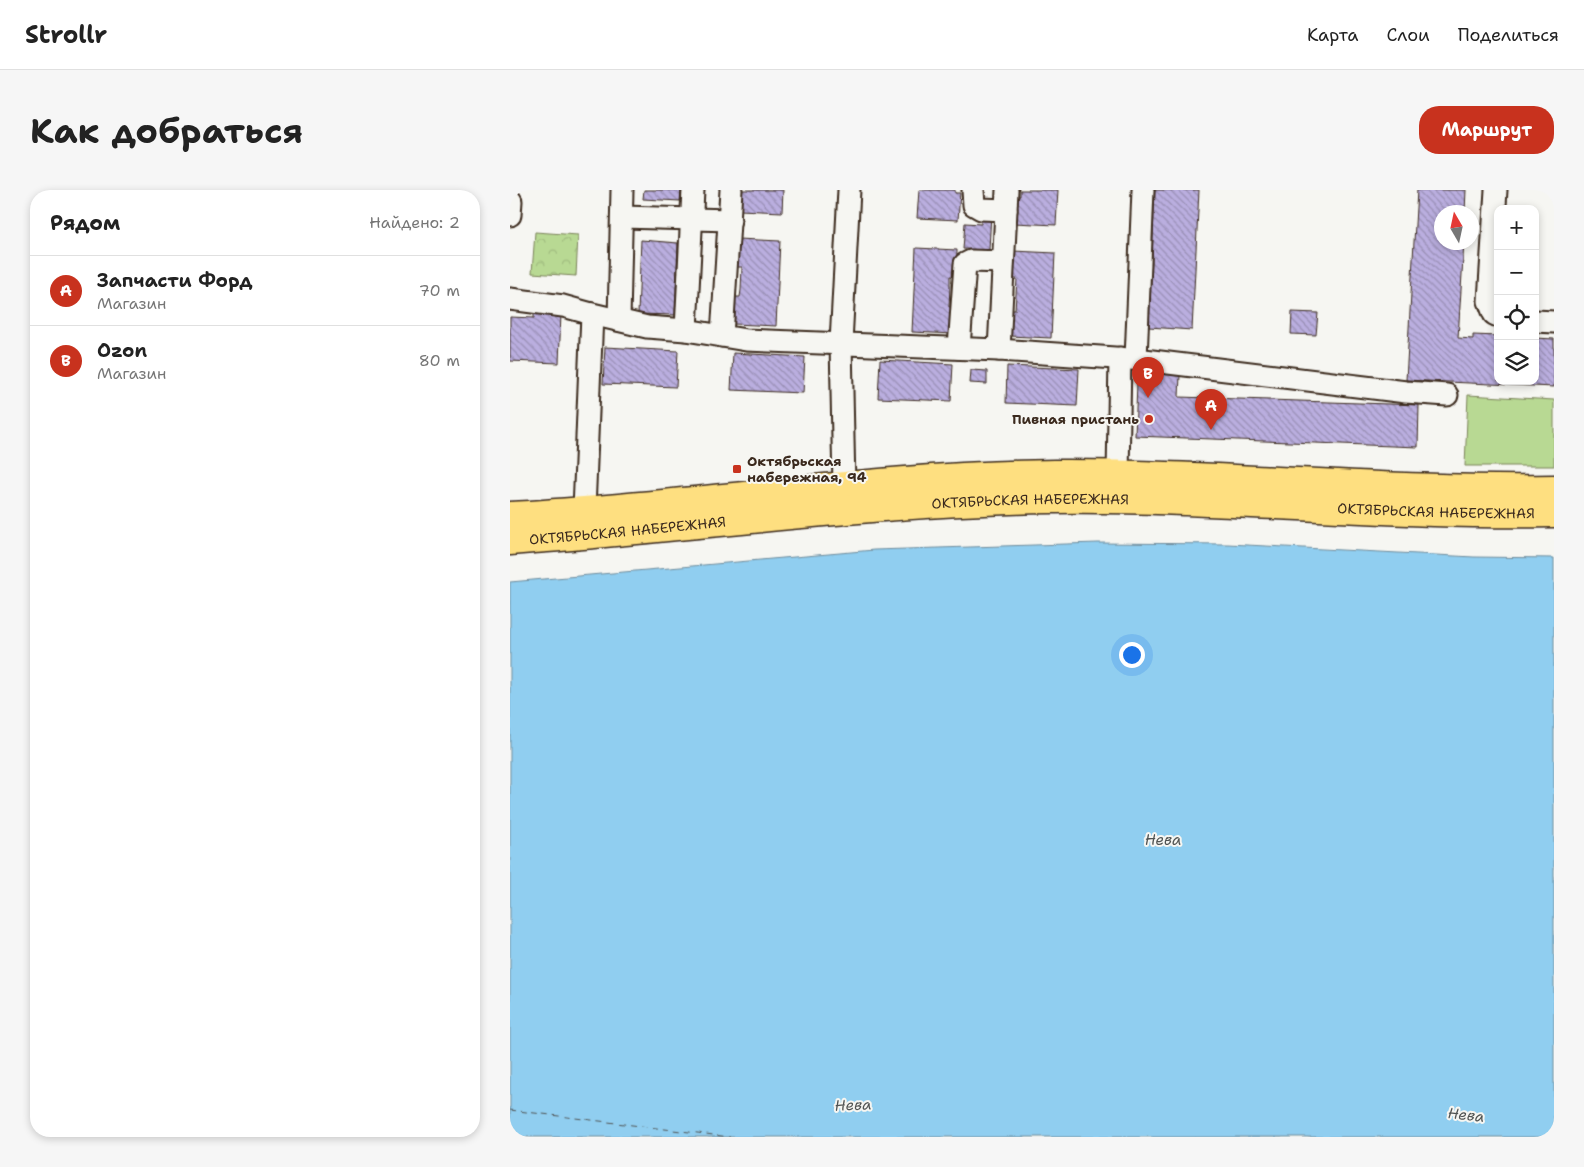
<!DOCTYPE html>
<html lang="ru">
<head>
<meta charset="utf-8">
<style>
	:root { --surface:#fff; --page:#f6f6f6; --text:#222; --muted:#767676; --line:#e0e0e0; --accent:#c8321e }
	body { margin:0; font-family:"Shantell Sans",sans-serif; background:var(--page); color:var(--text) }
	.controls { position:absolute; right:15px; top:15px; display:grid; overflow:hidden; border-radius:10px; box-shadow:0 2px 8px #0003 }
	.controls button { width:45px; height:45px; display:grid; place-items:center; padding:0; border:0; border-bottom:1px solid var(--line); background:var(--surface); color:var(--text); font:25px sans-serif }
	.compass { position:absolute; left:924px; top:15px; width:45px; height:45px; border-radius:50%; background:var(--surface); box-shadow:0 2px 8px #0003; rotate:351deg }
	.you { position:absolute; left:621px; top:464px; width:18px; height:18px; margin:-12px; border:4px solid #fff; border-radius:50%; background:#1a73e8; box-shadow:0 0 0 8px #1a73e833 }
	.badge { display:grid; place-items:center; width:32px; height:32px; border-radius:50%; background:var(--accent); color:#fff; font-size:16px; font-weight:700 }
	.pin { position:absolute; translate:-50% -41px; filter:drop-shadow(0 1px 2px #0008) }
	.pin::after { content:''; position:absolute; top:26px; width:18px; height:15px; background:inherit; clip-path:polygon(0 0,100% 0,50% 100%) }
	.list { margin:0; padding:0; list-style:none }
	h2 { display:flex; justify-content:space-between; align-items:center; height:65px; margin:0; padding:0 20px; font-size:21px }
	h2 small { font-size:16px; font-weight:400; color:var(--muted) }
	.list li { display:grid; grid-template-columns:32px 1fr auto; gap:15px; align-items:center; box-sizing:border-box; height:70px; padding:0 20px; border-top:1px solid var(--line) }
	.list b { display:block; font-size:19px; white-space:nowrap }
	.list p { margin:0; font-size:16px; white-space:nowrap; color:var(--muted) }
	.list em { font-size:16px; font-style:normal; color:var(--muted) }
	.icon { flex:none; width:28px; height:28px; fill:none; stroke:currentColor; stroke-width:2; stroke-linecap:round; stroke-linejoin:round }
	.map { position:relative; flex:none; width:1044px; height:947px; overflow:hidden; border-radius:20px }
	header { display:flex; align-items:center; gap:30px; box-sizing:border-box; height:70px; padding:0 25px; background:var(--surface); border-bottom:1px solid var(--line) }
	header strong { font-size:24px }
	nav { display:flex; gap:28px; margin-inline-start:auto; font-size:18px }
	.intro { display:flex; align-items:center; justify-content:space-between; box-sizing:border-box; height:120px; padding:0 30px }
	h1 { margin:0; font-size:35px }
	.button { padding:12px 22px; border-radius:20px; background:var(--accent); color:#fff; font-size:18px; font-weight:700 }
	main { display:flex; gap:30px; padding:0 30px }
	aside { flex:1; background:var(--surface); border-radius:20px; box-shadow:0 2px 8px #0003 }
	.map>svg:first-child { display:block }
	.green { fill:#b8d993; stroke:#7a8258 }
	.park { fill:url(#park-crowns); stroke:#7a8258 }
	.water { fill:#90cef0; stroke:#6e8c9c }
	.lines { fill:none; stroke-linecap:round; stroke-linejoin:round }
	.ferry { stroke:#505352; stroke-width:1; stroke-dasharray:6 5; stroke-linecap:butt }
	.building { fill:url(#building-back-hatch); stroke:#3b2a1e }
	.minor-casing { stroke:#3b2a1e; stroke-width:25 }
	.major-casing { stroke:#3b2a1e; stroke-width:31 }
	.minor { stroke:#f6f6f2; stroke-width:21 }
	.major { stroke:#fedf80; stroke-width:28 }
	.poi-dot { fill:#c8321e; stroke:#f6f6f2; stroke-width:2 }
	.labels { text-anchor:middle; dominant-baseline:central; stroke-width:4; stroke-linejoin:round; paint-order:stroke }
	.poi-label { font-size:14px; font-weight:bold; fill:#3b2a1e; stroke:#f6f6f2; text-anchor:end }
	.street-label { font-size:14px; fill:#3b2a1e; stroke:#f6f6f2 }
	.water-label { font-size:15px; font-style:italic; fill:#505352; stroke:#f6f6f2 }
</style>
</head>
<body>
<header>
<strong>Strollr</strong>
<nav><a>Карта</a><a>Слои</a><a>Поделиться</a></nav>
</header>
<div class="intro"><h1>Как добраться</h1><a class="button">Маршрут</a></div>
<main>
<aside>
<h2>Рядом<small>Найдено: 2</small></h2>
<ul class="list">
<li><span class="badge">A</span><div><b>Запчасти Форд</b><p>Магазин</p></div><em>70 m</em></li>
<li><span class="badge">B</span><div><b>Ozon</b><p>Магазин</p></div><em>80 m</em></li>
</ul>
</aside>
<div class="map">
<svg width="1044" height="947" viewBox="0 0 1044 947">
	<defs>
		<pattern id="park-crowns" width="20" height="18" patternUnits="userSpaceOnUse" patternTransform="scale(1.25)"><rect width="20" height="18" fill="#b8d993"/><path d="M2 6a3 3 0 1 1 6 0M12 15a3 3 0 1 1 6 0" fill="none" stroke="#9fba7e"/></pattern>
		<pattern id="building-back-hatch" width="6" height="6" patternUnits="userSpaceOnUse" patternTransform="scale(1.25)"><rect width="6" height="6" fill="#baaedf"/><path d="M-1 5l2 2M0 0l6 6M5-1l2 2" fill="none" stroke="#988eb4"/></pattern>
	</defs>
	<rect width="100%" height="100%" fill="#f6f6f2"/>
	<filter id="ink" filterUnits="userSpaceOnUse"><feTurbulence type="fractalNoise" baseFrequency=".02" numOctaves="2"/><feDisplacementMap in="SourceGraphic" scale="10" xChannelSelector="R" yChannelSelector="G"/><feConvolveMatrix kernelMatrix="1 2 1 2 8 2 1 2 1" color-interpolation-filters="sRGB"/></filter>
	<g filter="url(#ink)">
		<polygon class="green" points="958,205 1044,210 1044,276 955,276"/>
		<polygon class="park" points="25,42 68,45 66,86 22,83"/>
		<polygon class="water" points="588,353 718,354 964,367 1044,368 1044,947 0,947 0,392 364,360"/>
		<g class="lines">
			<polyline class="ferry" points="0,920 220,947"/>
		</g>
		<g class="building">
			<polygon points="134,0 171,0 170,11 133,9"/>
			<polygon points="230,0 273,0 272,22 230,20"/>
			<polygon points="409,0 445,0 445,3 450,3 448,30 407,28"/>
			<polygon points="510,0 548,0 546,35 504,33 505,6 510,6"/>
			<polygon points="645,0 689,0 682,140 639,137"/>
			<polygon points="907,0 956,0 955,22 932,22 932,52 954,52 948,148 963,149 963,145 988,146 988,191 1025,191 1025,148 1044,149 1044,197 896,190"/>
			<polygon points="471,23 481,23 479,60 453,59 455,33 471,34"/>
			<polygon points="228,49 270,51 266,136 224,134 225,107 230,107 231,100 232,77 227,77"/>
			<polygon points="131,50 168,53 165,125 128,124"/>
			<polygon points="406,58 447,60 446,87 440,86 440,96 439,117 444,116 443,144 402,142"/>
			<polygon points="503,61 545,63 541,148 499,146 500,120 505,120 507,89 502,89"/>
			<polygon points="782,122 808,123 806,145 781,144"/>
			<polygon points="24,123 51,124 49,173 0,171 0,127 24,128"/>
			<polygon points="95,157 168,161 166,197 93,194"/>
			<polygon points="223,163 295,167 293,203 221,200"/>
			<polygon points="370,170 443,174 441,211 368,208"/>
			<polygon points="497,176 569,179 567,216 496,213"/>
			<polygon points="461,180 477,181 477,194 460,193"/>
			<polygon points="635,183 670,185 669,207 909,215 908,257 625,246 627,193 635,194"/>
		</g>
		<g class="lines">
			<defs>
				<g id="minor">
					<polyline points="463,0 464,15 471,19 496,20"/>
					<polyline points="986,0 979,111 984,124 988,126"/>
					<polyline points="0,25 1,11"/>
					<polyline points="112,27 220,30"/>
					<polyline points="0,109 53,116 82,124"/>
					<polyline points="109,130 112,0"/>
					<polyline points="1025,131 1044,132"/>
					<polyline points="176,140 183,0"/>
					<polyline points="212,146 221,0"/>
					<polyline points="449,158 455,74 461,71 493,72"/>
					<polyline points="489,160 497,0"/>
					<polyline points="626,169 633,0"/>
					<polyline points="608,285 610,168"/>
					<polyline points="334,296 331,153 339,0"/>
					<polyline points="74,320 82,124 137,137 176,140 236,150 489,160 634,170 896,202 937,205"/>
				</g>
				<g id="major">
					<path d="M0,326C182,316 362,286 545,284C711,283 878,302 1044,299"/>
					<path id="s1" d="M0,351C182,338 362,311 545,309C711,307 878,326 1044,323"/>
				</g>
			</defs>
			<use href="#minor" class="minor-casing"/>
			<use href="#major" class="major-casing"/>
			<use href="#minor" class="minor"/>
			<use href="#major" class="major"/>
		</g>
	</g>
	<g class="poi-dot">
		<circle cx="639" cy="229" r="5"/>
		<rect x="222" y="274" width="10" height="10" rx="2.5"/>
	</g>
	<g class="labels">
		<g class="poi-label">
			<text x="629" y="229">Пивная пристань</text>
			<text x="237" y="271" text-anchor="start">Октябрьская<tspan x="237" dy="16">набережная, 94</tspan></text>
		</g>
		<g class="street-label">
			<text stroke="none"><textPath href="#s1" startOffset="522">ОКТЯБРЬСКАЯ НАБЕРЕЖНАЯ</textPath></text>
			<text stroke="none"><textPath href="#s1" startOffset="928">ОКТЯБРЬСКАЯ НАБЕРЕЖНАЯ</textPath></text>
			<text stroke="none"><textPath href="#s1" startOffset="118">ОКТЯБРЬСКАЯ НАБЕРЕЖНАЯ</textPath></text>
		</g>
		<g class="water-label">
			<text x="653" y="650">Нева</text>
			<text transform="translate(343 915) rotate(-2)">Нева</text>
			<text transform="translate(956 925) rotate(6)">Нева</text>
		</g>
	</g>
</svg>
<div class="controls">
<button>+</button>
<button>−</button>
<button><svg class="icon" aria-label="locate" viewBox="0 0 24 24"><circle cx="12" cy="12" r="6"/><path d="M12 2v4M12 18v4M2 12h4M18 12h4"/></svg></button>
<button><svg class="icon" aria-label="layers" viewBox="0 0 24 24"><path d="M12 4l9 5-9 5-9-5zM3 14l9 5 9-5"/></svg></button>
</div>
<svg class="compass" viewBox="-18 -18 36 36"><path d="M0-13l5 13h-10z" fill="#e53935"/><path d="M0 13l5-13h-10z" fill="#767676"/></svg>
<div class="you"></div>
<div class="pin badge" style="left:701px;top:240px">A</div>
<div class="pin badge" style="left:638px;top:208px">B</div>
</div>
</main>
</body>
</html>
